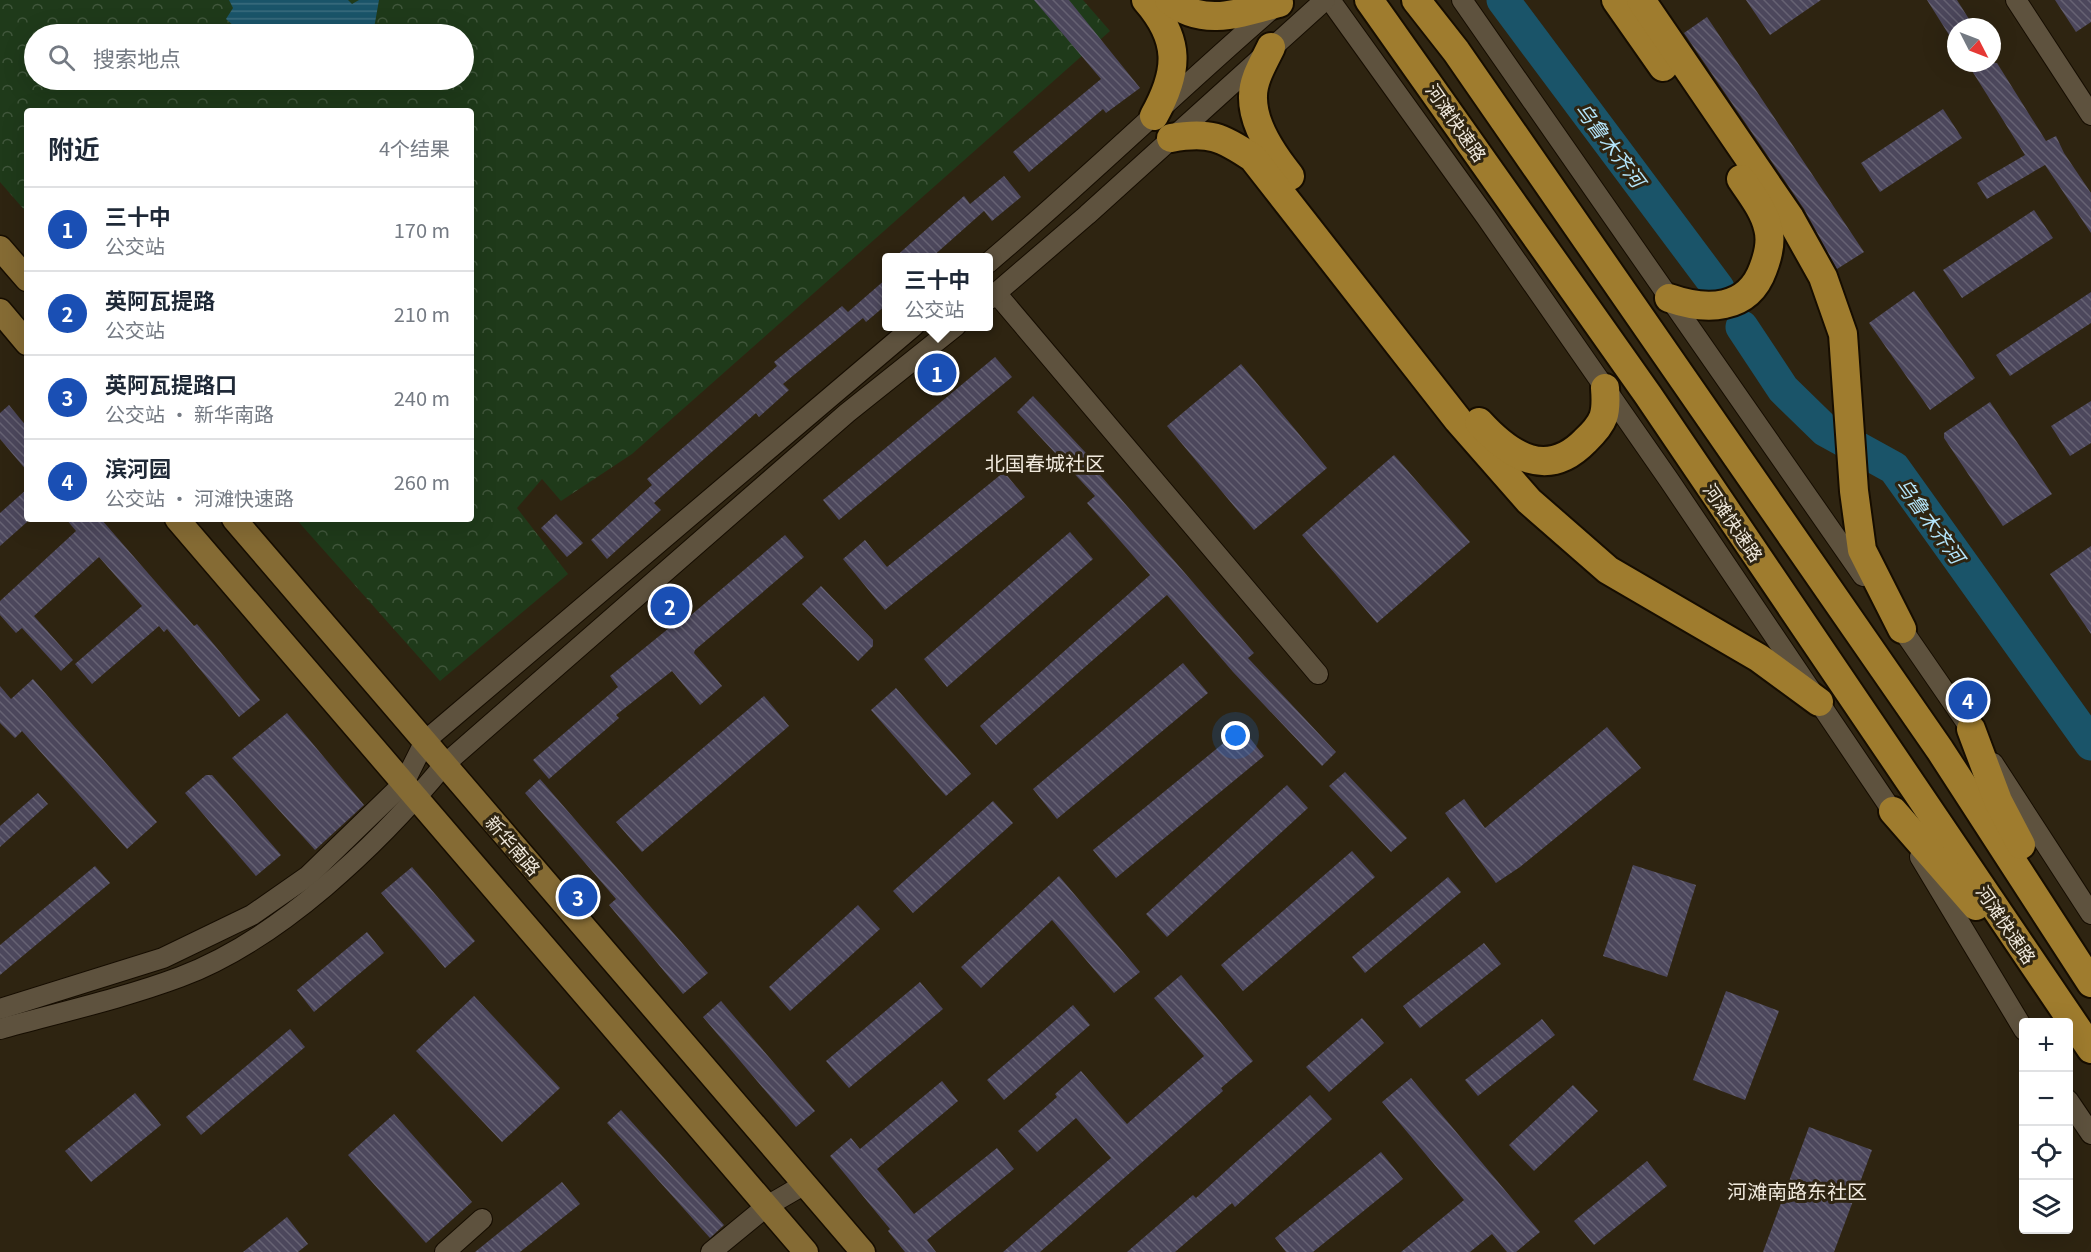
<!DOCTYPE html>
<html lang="zh">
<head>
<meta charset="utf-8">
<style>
	:root { --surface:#fff; --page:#f6f6f7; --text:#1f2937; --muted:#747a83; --line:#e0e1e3; --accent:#1a73e8 }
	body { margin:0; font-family:Georgia,"Noto Sans SC",serif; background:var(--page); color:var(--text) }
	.controls { position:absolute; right:18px; bottom:18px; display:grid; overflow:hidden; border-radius:6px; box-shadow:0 6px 24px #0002 }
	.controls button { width:54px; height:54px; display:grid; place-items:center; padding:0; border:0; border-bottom:2px solid var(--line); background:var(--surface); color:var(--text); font:30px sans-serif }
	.compass { position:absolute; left:1947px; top:18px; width:54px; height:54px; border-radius:50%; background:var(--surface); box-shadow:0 6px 24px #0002; rotate:132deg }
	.you { position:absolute; left:1236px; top:736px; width:21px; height:21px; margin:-15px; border:4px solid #fff; border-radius:50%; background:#1a73e8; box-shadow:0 0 0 9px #1a73e833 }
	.badge { display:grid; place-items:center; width:39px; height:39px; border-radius:50%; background:var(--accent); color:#fff; font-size:20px; font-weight:700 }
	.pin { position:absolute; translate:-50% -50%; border:3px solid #fff; box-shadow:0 2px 6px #0006 }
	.popup { position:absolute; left:882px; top:253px; width:111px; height:78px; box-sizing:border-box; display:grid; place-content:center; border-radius:6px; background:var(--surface); filter:drop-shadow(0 2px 4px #0005); font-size:20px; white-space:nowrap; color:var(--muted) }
	.popup b { font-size:22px; color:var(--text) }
	.popup::after { content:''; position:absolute; left:50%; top:100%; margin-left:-12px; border:12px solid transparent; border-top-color:var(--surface) }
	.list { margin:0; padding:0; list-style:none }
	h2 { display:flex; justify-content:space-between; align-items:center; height:78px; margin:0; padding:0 24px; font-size:26px }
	h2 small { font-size:20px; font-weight:400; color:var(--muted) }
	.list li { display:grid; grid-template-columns:39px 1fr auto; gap:18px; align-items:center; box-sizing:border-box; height:84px; padding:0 24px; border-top:2px solid var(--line) }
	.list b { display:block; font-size:22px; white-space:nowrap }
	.list p { margin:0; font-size:20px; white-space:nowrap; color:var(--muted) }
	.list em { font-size:20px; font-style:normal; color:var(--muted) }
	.icon { flex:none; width:33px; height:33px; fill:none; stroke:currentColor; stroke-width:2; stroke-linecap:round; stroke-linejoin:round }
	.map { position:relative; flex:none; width:2091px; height:1252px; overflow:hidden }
	.search { position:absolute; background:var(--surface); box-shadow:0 6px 24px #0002; left:24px; top:24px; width:450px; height:66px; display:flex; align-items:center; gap:15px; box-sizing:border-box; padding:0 21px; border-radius:33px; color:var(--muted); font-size:22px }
	.panel { position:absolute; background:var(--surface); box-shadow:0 6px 24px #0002; left:24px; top:108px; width:450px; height:414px; border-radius:6px }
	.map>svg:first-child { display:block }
	.park { fill:url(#park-crowns); fill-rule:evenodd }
	.water { fill:url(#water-rules) }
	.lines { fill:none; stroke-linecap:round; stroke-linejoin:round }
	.river { stroke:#1a5469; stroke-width:33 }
	.building { fill:url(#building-back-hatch) }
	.minor-casing { stroke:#160d00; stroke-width:22 }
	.major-casing { stroke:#160d00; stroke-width:27 }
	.highway-casing { stroke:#160d00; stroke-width:32 }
	.minor { stroke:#5e523e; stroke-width:20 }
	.major { stroke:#856b34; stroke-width:24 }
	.highway { stroke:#9f7c2e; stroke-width:28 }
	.labels { text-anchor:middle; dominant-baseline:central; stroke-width:6; stroke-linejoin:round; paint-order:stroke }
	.street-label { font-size:18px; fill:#f0e9dd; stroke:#2e2411 }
	.water-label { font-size:20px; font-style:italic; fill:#b4e5fb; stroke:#2e2411 }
	.neighbourhood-label { font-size:20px; fill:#f0e9dd; stroke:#2e2411 }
</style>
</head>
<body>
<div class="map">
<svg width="2091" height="1252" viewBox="0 0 2091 1252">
	<defs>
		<pattern id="park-crowns" width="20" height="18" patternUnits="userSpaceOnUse" patternTransform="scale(1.5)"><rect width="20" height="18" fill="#1f3a1a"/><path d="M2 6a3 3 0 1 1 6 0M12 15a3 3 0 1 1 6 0" fill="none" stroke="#40563b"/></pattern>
		<pattern id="water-rules" width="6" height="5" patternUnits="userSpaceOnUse" patternTransform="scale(1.5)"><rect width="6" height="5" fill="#1a5469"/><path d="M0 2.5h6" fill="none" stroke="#3c6d7e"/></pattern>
		<pattern id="building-back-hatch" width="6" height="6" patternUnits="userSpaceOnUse" patternTransform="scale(1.5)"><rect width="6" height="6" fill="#4c475c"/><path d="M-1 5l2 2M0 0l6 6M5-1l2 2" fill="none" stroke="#666273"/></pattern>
	</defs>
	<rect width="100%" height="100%" fill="#2e2411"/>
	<path class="park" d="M0,0H1083L1110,31L632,454L561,501L542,479L517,508L568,574L440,681L296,519H471V111H27V213L0,182ZM34,34H464V80H34Z"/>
	<polygon class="water" points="229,0 348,0 352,4 359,0 379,0 373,34 354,31 352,34 286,34 265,24 256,25 253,34 243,34 226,19 233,8"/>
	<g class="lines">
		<g class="river">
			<polyline points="1503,0 1718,288"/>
			<polyline points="1742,327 1783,389 1825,430 1894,468 2091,744"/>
		</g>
	</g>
	<g class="building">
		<polygon points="1034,0 1069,0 1140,88 1106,113 1103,109 1029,172 1013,152 1101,79"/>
		<polygon points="1746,0 1821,0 1770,35"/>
		<polygon points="1927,0 1957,0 1974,27 1956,27 1956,46"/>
		<polygon points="2055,0 2091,0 2091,22 2076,32"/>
		<polygon points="1707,17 1864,252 1837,269 1804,209 1684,33"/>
		<polygon points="1967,63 1997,63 2046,141 2056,136 2064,153 2091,193 2091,233 2045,165 1987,199 1977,183 2025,155"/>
		<polygon points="1943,109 1962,138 1880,192 1861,163"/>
		<polygon points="1004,176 1021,197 992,221 984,211 931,258 894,258 964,196 970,204"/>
		<polygon points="2034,210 2053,238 1962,298 1943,270"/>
		<polygon points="886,279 886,305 866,322 863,318 783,384 789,390 759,417 756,413 654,503 661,510 607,559 591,540 652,485 647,479 777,366 774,362 842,306 848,312"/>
		<polygon points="1914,291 1975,378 1930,410 1869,323"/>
		<polygon points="2091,292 2091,323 2010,376 1996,355"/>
		<polygon points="995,357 1012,377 839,520 823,500"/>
		<polygon points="1241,364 1327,468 1254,530 1167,426"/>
		<polygon points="1033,396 1098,466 1095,469 1254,653 1248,658 1336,752 1322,766 1233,672 1167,595 996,745 980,726 1150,575 1087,503 1095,496 1017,412"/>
		<polygon points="2091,401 2091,443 2070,456 2051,426"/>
		<polygon points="1990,402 2052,494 2003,526 1944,438 1944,433"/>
		<polygon points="9,405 27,427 27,471 0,439 0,413"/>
		<polygon points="1394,455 1470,542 1377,623 1302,535"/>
		<polygon points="1004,472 1025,497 885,610 843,559 865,540 887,567"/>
		<polygon points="27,489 27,522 0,546 0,513"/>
		<polygon points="556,514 583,543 567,557 541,528"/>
		<polygon points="66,519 101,519 194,626 197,624 260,700 239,717 167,629 164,632 159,626 92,684 75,664 142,606 99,557 34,616 73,660 61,671 22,628 16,633 0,615 0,601 76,531"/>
		<polygon points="1070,532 1093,559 947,687 924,659"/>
		<polygon points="785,535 804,557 695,650 694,653 722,686 700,705 672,671 616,715 619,718 549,779 533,760 618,687 610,676 674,624 677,627"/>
		<polygon points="2091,546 2091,634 2050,574"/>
		<polygon points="821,586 873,640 873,646 858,661 802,604"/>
		<polygon points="1183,663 1208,693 1057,819 1033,789"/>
		<polygon points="33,679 157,822 127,849 22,731 15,738 0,723 0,686 11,699"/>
		<polygon points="896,688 971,774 946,796 871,710"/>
		<polygon points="764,696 789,726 642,852 616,822"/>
		<polygon points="287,713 364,805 315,850 232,758"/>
		<polygon points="1607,727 1641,768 1520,867 1496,883 1445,813 1464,799 1485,828"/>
		<polygon points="1242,728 1264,756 1116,878 1093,850"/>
		<polygon points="1345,772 1407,838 1391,852 1329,786"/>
		<polygon points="206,775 212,775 281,855 256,876 185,793"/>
		<polygon points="540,779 708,973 683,994 609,905 616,899 525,793"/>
		<polygon points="1287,785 1308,808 1167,937 1146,914"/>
		<polygon points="38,793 48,804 0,847 0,826"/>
		<polygon points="993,801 1013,823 913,913 893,891"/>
		<polygon points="1352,851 1375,877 1243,991 1221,965"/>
		<polygon points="1633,865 1696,885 1667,977 1603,956"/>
		<polygon points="95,866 110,883 0,975 0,945"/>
		<polygon points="412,867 475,941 445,968 381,893"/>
		<polygon points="1059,876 1140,972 1114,993 1052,920 981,988 961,967"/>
		<polygon points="1448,877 1461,892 1365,973 1352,957"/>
		<polygon points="858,905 880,929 790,1011 769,987"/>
		<polygon points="367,932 384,953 314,1012 297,990"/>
		<polygon points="1484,943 1501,964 1420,1028 1403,1006"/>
		<polygon points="1181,975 1253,1061 1221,1088 1223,1091 1040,1252 1003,1252 1111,1158 1076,1118 1037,1152 1018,1131 1057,1097 1055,1094 1081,1071 1127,1124 1204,1056 1154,998"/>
		<polygon points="920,982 943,1009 849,1088 826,1061"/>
		<polygon points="1726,991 1779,1011 1745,1100 1693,1080"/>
		<polygon points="474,996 560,1088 502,1142 416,1051"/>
		<polygon points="721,1001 815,1111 796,1127 703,1017"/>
		<polygon points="1073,1005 1090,1025 1004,1100 987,1080"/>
		<polygon points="1362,1018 1384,1043 1329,1092 1306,1067"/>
		<polygon points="1542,1019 1555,1035 1478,1096 1465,1080"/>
		<polygon points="290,1029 305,1047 201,1135 186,1117"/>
		<polygon points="1411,1078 1540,1232 1516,1252 1507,1252 1492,1234 1470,1252 1401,1252 1464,1200 1382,1102"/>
		<polygon points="942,1081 958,1101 877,1169 914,1214 997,1148 1014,1169 927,1240 936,1252 905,1252 888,1231 890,1229 830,1156 851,1138 860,1149"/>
		<polygon points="1573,1085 1598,1111 1534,1171 1509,1145"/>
		<polygon points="135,1093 161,1125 91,1182 65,1151"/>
		<polygon points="1310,1095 1332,1119 1235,1207 1232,1203 1175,1252 1127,1252 1193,1195 1196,1198"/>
		<polygon points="621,1110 724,1225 710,1238 607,1123"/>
		<polygon points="394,1114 472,1202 426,1243 348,1155"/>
		<polygon points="1809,1127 1872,1150 1834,1252 1763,1252"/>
		<polygon points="1381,1152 1403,1179 1313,1252 1286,1252 1275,1238"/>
		<polygon points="1647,1161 1667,1186 1594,1245 1574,1221"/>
		<polygon points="562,1182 580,1204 520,1252 475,1252"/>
		<polygon points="287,1217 308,1244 298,1252 243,1252"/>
	</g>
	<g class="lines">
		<defs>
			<g id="minor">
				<polyline points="1330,0 1486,217 1669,480 1899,821"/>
				<polyline points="1462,0 1863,576"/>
				<polyline points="2016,0 2091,115"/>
				<path d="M988,263C1086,180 1177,91 1274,7"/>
				<polyline points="996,293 1318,674"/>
				<polyline points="988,300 1087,215 1325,0"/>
				<polyline points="1895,619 1977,738"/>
				<polyline points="1993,763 2091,914"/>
				<polyline points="1920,857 2024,1030"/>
				<polyline points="0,1009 163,958 252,915 308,876 404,783 425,741 914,326"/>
				<path d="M0,1029C58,1013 124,998 180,977C279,940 378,845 445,764L847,413L956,326"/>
				<polyline points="2068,1100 2091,1134"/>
				<polyline points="445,1252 482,1219"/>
				<polyline points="711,1252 767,1206 805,1184"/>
			</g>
			<g id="major">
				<polyline points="0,248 27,279"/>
				<polyline points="0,311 27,343"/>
				<polyline points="177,519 806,1252"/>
				<polyline points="234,519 863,1252"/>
			</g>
			<g id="highway">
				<path d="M1146,0C1181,40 1179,71 1154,116"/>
				<path d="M1169,0C1203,28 1241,13 1279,3"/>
				<polyline points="1369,0 1648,395 2091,1049"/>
				<polyline points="1416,0 1456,51 1940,750 2091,983"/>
				<polyline points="1616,0 1663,67"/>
				<polyline points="1641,0 1790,218 1823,277 1843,334 1854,491 1862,550 1902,629"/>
				<path d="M1271,47C1264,62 1253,79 1253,96C1252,125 1273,155 1290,176"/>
				<path d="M1171,138C1209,131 1222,137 1253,158L1458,420L1529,501L1608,570L1759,658L1819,702"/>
				<path d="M1669,298C1706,311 1748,311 1763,269C1768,256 1772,242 1768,228C1764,210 1751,194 1741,179"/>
				<path d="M1479,422C1510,456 1547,480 1585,441C1605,422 1607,414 1605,388"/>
				<polyline points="1971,729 1998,801 2021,845"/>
				<polyline points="1893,811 1976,906"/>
			</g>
		</defs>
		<use href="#minor" class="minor-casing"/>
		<use href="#major" class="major-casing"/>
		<use href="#highway" class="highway-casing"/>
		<use href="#minor" class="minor"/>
		<use href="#major" class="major"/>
		<use href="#highway" class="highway"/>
	</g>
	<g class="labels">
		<g class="street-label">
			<text transform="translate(1457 122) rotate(55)">河滩快速路</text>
			<text transform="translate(1734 522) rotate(56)">河滩快速路</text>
			<text transform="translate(514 845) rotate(49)">新华南路</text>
			<text transform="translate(2007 924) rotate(56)">河滩快速路</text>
		</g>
		<g class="water-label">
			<text transform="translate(1611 144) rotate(53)">乌鲁木齐河</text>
			<text transform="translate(1931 520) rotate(54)">乌鲁木齐河</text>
		</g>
		<g class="neighbourhood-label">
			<text x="1045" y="462">北国春城社区</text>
			<text x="1797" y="1190">河滩南路东社区</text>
		</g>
	</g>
</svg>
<div class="controls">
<button>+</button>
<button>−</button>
<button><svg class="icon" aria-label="locate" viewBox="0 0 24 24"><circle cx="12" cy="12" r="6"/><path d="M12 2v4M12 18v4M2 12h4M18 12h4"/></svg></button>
<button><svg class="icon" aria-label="layers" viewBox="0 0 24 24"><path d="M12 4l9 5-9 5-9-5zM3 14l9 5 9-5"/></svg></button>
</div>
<svg class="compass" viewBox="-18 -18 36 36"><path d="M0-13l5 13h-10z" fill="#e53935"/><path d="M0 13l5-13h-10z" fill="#747a83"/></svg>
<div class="you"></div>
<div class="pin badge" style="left:937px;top:373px;background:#1a4fb4">1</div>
<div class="popup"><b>三十中</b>公交站</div>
<div class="pin badge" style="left:670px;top:606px;background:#1a4fb4">2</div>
<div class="pin badge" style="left:578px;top:897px;background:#1a4fb4">3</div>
<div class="pin badge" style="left:1968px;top:700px;background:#1a4fb4">4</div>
<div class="search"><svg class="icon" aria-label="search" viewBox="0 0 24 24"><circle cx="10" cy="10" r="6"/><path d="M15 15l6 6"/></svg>搜索地点</div>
<section class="panel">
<h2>附近<small>4个结果</small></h2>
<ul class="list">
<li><span class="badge" style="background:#1a4fb4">1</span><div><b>三十中</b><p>公交站</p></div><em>170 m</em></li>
<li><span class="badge" style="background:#1a4fb4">2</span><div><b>英阿瓦提路</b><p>公交站</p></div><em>210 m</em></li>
<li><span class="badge" style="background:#1a4fb4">3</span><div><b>英阿瓦提路口</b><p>公交站 · 新华南路</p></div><em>240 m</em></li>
<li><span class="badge" style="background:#1a4fb4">4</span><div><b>滨河园</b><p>公交站 · 河滩快速路</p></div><em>260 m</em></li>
</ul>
</section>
</div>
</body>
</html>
